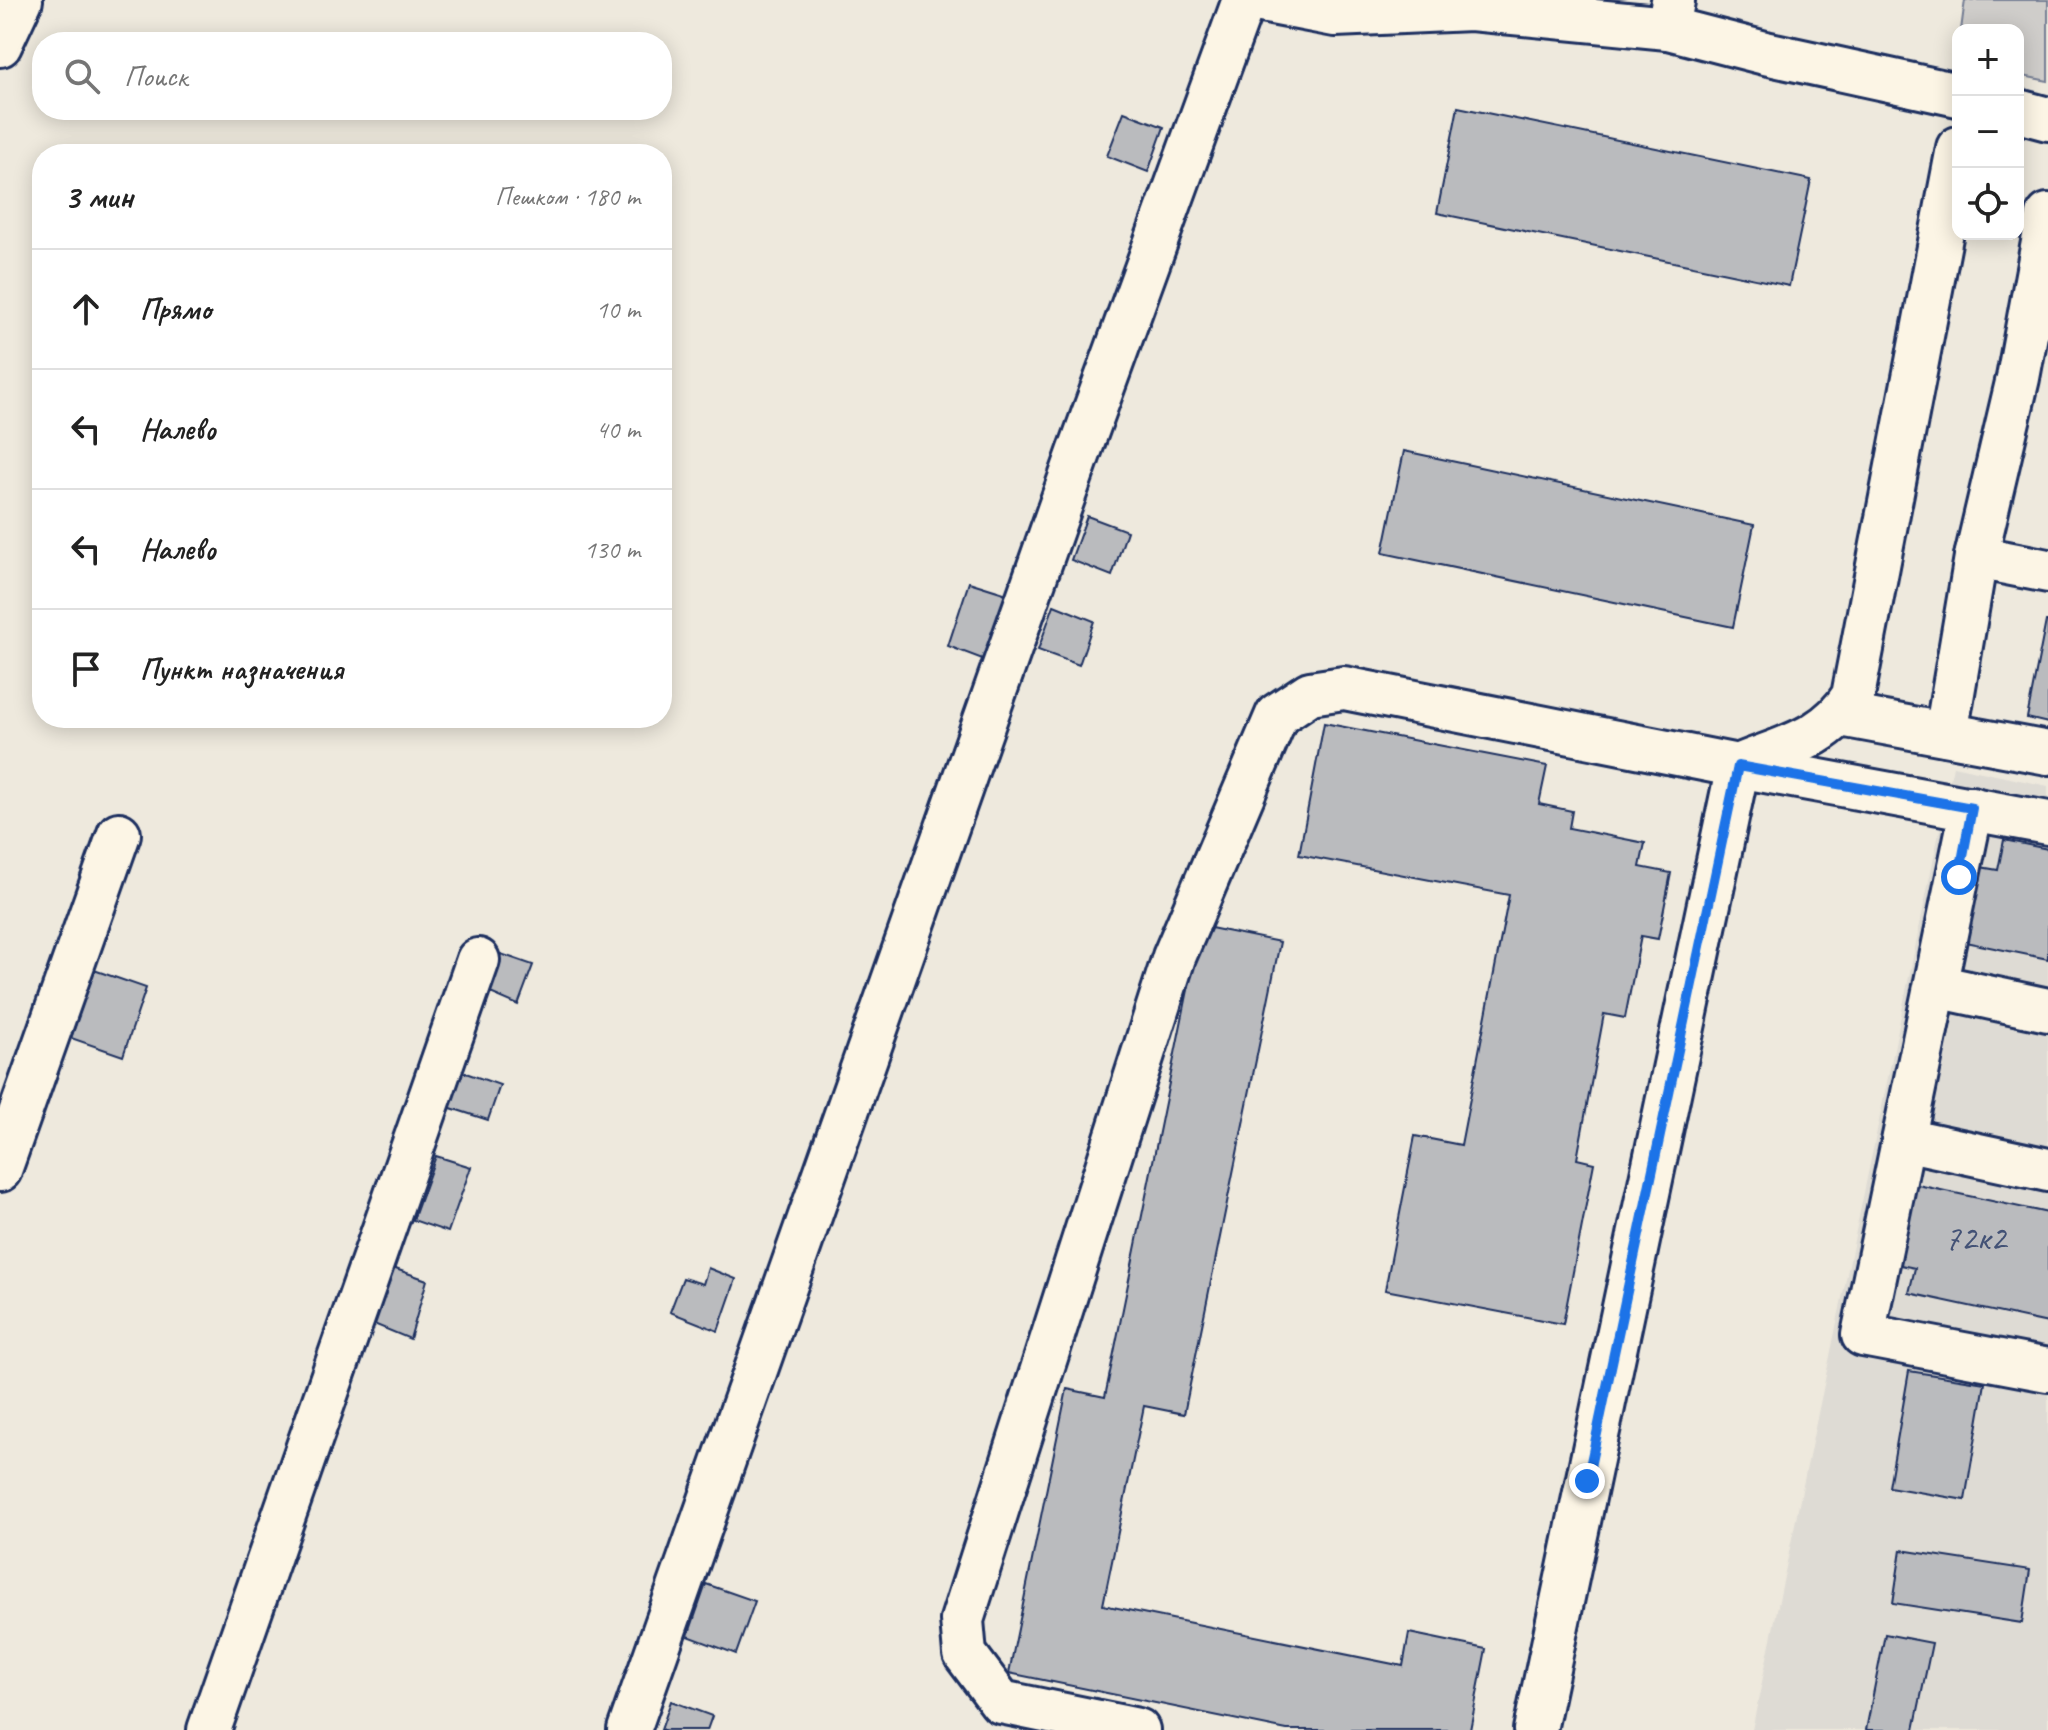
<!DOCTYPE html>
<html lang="ru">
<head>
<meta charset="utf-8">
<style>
	:root { --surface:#fff; --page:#f6f6f6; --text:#222; --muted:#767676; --line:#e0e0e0 }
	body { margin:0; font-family:Caveat,sans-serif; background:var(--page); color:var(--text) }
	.controls { position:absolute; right:24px; top:24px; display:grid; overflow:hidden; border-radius:16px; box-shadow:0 4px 20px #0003 }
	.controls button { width:72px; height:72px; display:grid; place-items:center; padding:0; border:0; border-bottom:2px solid var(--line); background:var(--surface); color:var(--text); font:40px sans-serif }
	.stop { position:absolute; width:24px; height:24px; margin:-18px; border:6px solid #1a73e8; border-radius:50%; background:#fff }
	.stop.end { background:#1a73e8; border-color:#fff; box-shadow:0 2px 8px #0008 }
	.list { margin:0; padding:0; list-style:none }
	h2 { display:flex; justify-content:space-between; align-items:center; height:104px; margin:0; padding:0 32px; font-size:34px }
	h2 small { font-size:26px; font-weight:400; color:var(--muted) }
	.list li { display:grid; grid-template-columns:52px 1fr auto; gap:24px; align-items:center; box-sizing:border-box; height:120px; padding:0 32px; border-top:2px solid var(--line) }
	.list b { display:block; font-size:30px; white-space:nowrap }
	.list em { font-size:26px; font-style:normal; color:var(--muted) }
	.icon { flex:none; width:44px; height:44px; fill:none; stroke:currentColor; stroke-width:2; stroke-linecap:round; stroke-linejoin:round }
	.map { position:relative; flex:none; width:2048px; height:1730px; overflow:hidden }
	.search { position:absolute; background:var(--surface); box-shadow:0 4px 20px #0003; left:32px; top:32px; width:640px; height:88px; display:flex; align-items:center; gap:20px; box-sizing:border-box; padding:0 28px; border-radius:32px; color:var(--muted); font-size:30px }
	.panel { position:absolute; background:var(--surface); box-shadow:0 4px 20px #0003; left:32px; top:144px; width:640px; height:584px; border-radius:32px }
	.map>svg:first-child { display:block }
	.built { fill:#dedbd4 }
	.green { fill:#cfcdca; stroke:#757e94; stroke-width:2 }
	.building { fill:#babbbe; stroke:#1b2f5e; stroke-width:2 }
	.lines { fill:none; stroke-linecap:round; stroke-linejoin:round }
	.minor-casing { stroke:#1b2f5e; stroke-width:48 }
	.minor { stroke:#fcf5e5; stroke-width:42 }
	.route { stroke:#1a73e8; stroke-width:10 }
	.labels { text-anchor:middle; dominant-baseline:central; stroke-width:6; stroke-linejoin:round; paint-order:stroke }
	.number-label { font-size:36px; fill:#435276 }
</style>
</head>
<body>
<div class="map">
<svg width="2048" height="1730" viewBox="0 0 2048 1730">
	<rect width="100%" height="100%" fill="#eee9dd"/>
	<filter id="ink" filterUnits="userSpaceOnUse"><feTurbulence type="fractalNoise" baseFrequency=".0125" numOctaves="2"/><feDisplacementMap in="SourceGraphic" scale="16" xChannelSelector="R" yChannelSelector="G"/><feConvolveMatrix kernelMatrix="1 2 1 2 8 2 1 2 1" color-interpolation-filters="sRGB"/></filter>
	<g filter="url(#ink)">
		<polygon class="built" points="1953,766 2048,786 2048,1730 1752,1730"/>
		<polygon class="green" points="1965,0 2048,0 2048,81 2018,75 2018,30 1961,30"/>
		<g class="building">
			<polygon points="1458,107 1811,180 1789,286 1437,213"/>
			<polygon points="1124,112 1164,127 1148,172 1107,156"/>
			<polygon points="1404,451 1754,525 1733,627 1383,553"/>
			<polygon points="1087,516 1127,531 1112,576 1071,560"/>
			<polygon points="969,582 1007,594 985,660 948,646"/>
			<polygon points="1054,605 1094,621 1079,665 1038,650"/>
			<polygon points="2046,621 2048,621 2048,723 2027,718"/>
			<polygon points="1324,723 1547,766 1539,804 1572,811 1569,828 1645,843 1640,867 1671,873 1658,939 1641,936 1625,1018 1604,1014 1577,1159 1594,1163 1563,1324 1385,1290 1415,1136 1461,1145 1509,895 1299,855"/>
			<polygon points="2004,840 2048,849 2048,959 1965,942 1980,867 1998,870"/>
			<polygon points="1201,926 1280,942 1184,1414 1144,1406 1103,1605 1403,1666 1409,1633 1486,1649 1470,1730 1287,1730 1009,1673 1067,1389 1105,1397"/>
			<polygon points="501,954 533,965 518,1005 488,992"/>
			<polygon points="94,970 146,988 123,1056 71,1038"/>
			<polygon points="460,1071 500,1085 488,1120 448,1107"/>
			<polygon points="436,1156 471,1167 448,1232 413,1220"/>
			<polygon points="1913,1184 2048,1213 2048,1323 1909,1293 1915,1268 1896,1264"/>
			<polygon points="387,1266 427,1280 410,1339 369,1322"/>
			<polygon points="708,1268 736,1279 718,1331 670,1312 683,1278 703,1284"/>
			<polygon points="1909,1371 1985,1383 1965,1500 1889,1487"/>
			<polygon points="1901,1550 2030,1570 2022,1623 1893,1603"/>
			<polygon points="706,1584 755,1601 736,1654 688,1636"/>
			<polygon points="1885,1634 1932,1643 1914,1730 1866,1730"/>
			<polygon points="671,1701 712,1716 707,1730 661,1730"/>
		</g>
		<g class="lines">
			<defs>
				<g id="minor">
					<polyline points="1256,0 1335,15 1471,9 1668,28"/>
					<polyline points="1673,1 1668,28 1765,53 1958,95"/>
					<polyline points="0,45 21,0"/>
					<polyline points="2018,111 2048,119"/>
					<polyline points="2048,215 2018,378 1976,557 2048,571"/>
					<polyline points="1841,715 2048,753"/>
					<polyline points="1946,734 1976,557"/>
					<path d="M1738,766C1783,747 1826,740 1853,696L1958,148"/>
					<polyline points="1972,808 1863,1335 2048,1370"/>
					<polyline points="1936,986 2048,1010"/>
					<polyline points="1904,1139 2048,1170"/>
					<polyline points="0,1170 119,834"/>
					<polyline points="209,1730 478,960"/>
					<polyline points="629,1730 1079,453 1244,0"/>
					<polyline points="1138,1730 1001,1702 965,1654 962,1620 1174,957 1277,715 1310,693 1344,688 1738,766 2048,823"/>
					<polyline points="1535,1730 1738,766"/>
				</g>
			</defs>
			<use href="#minor" class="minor-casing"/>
			<use href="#minor" class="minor"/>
		</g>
	</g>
	<g class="lines" filter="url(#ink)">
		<polyline class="route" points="1587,1481 1738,766 1972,808 1959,877"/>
	</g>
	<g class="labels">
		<g class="number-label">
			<text x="1975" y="1238">72к2</text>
		</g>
	</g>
</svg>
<div class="controls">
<button>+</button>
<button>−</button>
<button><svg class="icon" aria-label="locate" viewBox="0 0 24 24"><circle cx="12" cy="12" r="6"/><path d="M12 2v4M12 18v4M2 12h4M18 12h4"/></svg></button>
</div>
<div class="stop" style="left:1959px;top:877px"></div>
<div class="stop end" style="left:1587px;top:1481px"></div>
<div class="search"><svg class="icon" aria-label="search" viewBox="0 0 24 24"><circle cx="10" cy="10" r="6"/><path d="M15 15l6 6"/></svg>Поиск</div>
<section class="panel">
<h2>3 мин<small>Пешком · 180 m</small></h2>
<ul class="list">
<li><svg class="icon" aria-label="ahead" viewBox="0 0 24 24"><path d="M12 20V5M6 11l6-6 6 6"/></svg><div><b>Прямо</b></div><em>10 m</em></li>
<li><svg class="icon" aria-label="left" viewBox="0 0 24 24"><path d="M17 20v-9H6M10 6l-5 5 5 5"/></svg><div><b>Налево</b></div><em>40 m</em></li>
<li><svg class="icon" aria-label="left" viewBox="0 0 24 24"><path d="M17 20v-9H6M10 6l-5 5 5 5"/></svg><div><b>Налево</b></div><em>130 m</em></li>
<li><svg class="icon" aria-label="arrive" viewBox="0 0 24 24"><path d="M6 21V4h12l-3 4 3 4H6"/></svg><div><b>Пункт назначения</b></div></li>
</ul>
</section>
</div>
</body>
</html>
